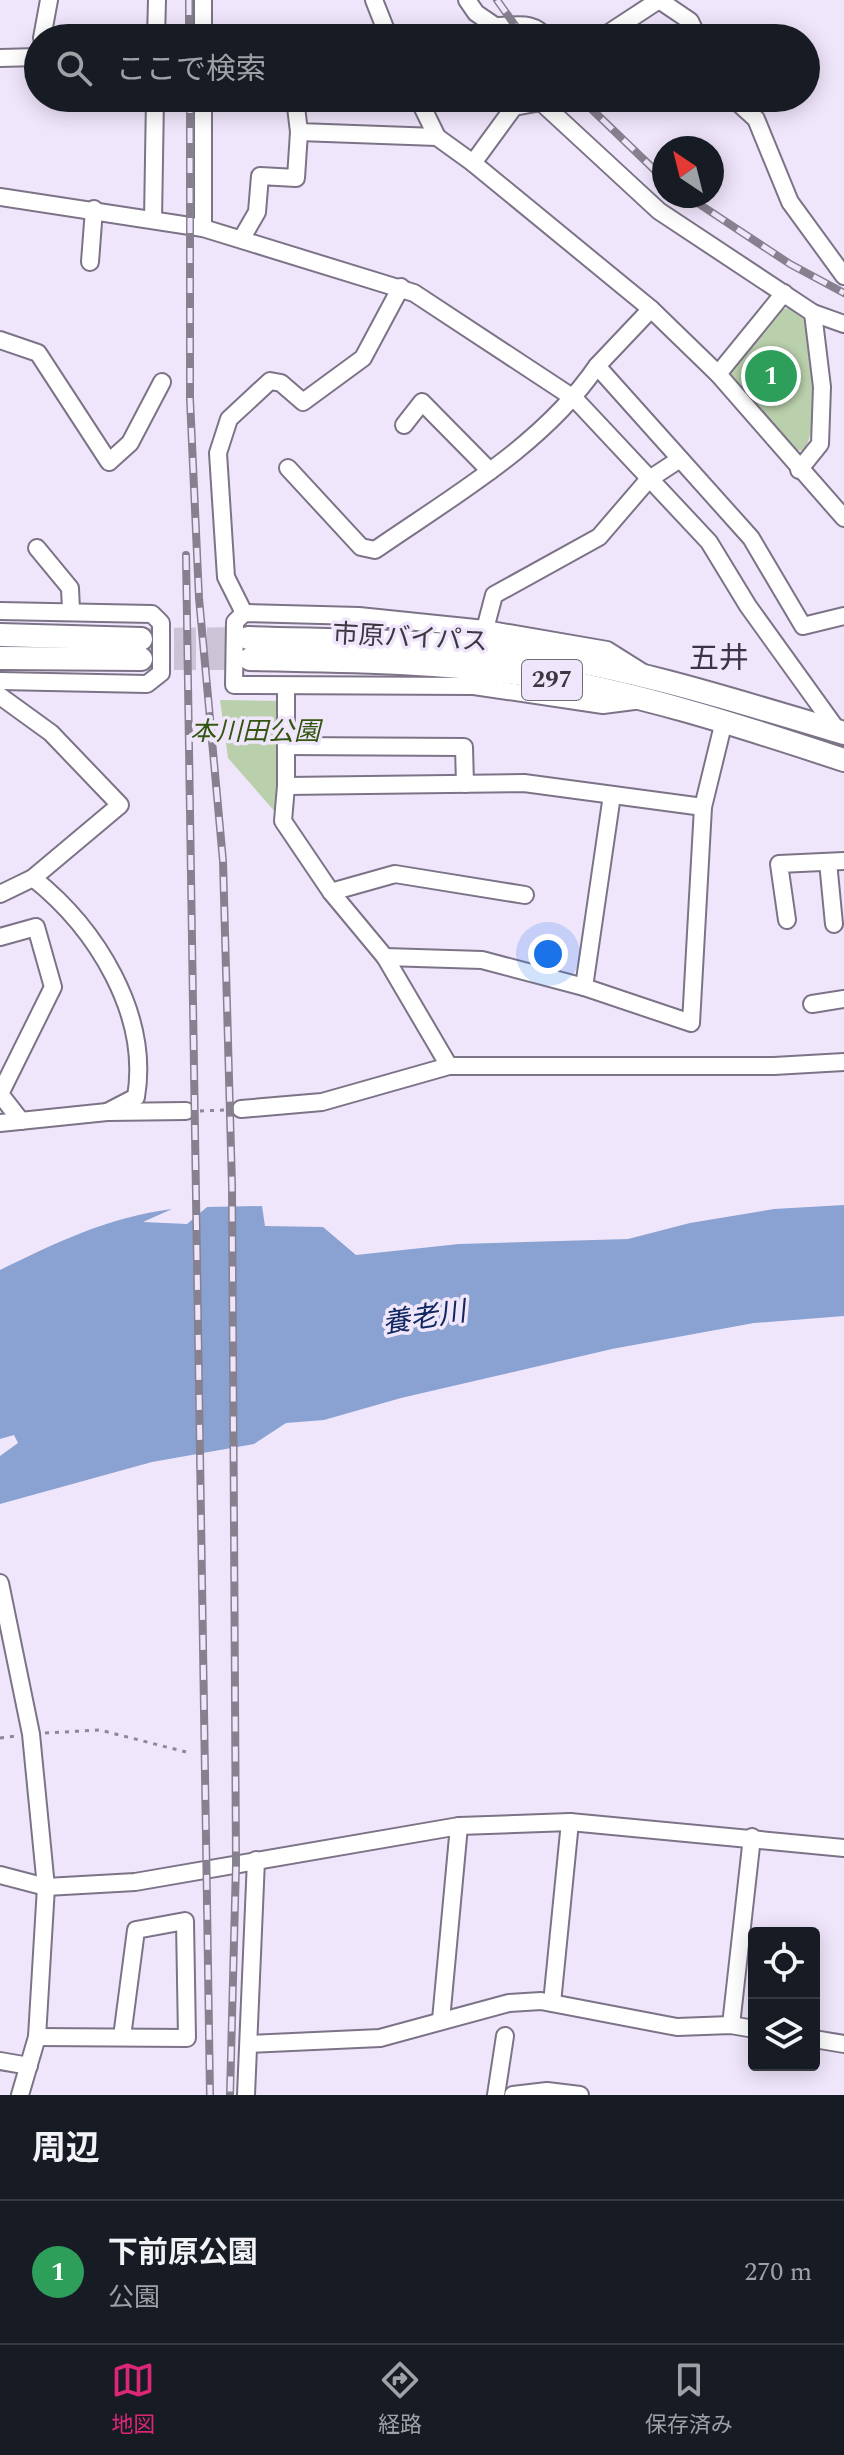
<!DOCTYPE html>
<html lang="ja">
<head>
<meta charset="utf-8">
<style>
	:root { --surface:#171b24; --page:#242831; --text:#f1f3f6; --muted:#9ea1a6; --line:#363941; --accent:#db2777 }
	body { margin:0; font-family:Spectral,"Noto Sans JP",serif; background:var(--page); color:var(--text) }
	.controls { position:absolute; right:24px; bottom:24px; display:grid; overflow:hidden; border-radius:8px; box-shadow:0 4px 20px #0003 }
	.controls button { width:72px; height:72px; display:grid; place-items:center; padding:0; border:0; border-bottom:2px solid var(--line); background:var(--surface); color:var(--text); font:40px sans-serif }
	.compass { position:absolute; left:652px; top:136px; width:72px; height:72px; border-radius:50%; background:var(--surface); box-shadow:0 4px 20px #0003; rotate:325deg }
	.you { position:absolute; left:548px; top:954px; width:28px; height:28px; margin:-20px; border:6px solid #fff; border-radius:50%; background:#1a73e8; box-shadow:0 0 0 12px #1a73e833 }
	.badge { display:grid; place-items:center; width:52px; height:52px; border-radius:50%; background:var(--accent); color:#fff; font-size:26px; font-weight:700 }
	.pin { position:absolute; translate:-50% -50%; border:4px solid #fff; box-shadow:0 2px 8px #0006 }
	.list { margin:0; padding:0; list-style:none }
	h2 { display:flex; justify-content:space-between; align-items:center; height:104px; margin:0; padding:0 32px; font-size:34px }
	h2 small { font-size:26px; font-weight:400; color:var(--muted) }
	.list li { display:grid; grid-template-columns:52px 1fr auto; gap:24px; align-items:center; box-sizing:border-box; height:144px; padding:0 32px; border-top:2px solid var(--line) }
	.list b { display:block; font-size:30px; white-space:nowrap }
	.list p { margin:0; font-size:26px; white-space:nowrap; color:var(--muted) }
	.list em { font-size:26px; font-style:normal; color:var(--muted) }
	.icon { flex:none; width:44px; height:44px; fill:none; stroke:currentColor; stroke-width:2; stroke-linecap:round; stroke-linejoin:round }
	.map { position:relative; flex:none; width:844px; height:2095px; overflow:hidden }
	.search { position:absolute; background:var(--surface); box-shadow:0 4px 20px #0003; left:24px; right:24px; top:24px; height:88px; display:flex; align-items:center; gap:20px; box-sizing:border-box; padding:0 28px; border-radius:44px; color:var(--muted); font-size:30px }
	.sheet { height:248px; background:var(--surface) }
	nav { display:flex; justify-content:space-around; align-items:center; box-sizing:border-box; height:112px; border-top:2px solid var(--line); background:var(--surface); font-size:22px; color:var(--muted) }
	nav a { display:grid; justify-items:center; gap:4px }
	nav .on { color:var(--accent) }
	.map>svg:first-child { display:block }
	.park { fill:#bad0ac }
	.water { fill:#8aa2d1 }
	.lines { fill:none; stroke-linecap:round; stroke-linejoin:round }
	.highway-tunnel { stroke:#ccc3d7; stroke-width:22; stroke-dasharray:22 11; stroke-linecap:butt }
	.minor-casing { stroke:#7c7387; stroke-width:20 }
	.highway-casing { stroke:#7c7387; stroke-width:26 }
	.path { stroke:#8d8796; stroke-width:3; stroke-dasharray:4 6; stroke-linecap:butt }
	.minor { stroke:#fff; stroke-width:16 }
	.highway { stroke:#fff; stroke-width:22 }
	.rail-casing { stroke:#87808f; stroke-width:8 }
	.rail { stroke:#f0e6fc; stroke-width:5; stroke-dasharray:15; stroke-linecap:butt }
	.labels { text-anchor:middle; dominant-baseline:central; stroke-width:7; stroke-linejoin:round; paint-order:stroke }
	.shield { fill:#f0e6fc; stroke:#726c79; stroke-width:2 }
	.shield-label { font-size:24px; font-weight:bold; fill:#3c3841 }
	.street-label { font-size:26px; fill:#3c3841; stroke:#f0e6fc }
	.park-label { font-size:26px; font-style:italic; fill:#335611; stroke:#f0e6fc }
	.water-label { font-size:28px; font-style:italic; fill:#112860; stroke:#f0e6fc }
	.quarter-label { font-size:30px; fill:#3c3445; stroke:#f0e6fc }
</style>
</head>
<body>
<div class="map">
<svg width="844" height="2095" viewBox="0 0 844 2095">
	<rect width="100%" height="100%" fill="#f0e6fc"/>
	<g class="park">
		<path d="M788,308C797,312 803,315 806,324C816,356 820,422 804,451L791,449L728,381L730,370L778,311Z"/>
		<polygon points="220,700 286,701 283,821 228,758"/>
	</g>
	<path class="water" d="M844,1205V1316L754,1323L612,1349L401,1398L324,1420L286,1423L254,1444L152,1462L0,1504V1456L18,1443L14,1435L0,1439V1270C57,1242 109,1217 172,1209L143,1222L187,1224L207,1207L262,1206L265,1226L323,1227L356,1255L459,1244L628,1239L690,1223L774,1209Z"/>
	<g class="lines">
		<g class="highway-tunnel">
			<polyline points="141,639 248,638"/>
			<polyline points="141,659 250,659"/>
		</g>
		<defs>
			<g id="minor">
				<polyline points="203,0 203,38"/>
				<polyline points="374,0 389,38"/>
				<path d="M467,0L476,13L495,26C516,27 531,19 547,38"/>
				<polyline points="659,0 690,21 698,38"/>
				<polyline points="42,38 49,0"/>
				<polyline points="156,38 157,0"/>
				<polyline points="601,38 659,0"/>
				<polyline points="0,58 38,57"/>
				<polyline points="203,98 203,228"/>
				<polyline points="295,98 299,132 437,137 473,163 651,309 718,374 844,518"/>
				<polyline points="418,98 437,137"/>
				<polyline points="733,98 756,119 790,202 844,276"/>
				<polyline points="473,163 514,107 541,102 659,211 813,313 844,324"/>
				<polyline points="0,197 203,228 414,293 575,399 709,542 748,606 838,731"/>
				<polyline points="153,220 155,98"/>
				<polyline points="242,238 257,212 260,176 296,178 299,132"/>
				<polyline points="90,262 94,209"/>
				<polyline points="651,309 597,366 751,538 803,626 844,616"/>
				<polyline points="0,340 38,353 109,462 130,443 162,382"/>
				<polyline points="718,374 784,293"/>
				<polyline points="404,425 422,402 490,471"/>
				<path d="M288,468L361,547L375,550C453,496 543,445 597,366"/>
				<polyline points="799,470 820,444 822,387 813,313"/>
				<polyline points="37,548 70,588 71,610"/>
				<polyline points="0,611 152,614 161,623 161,673 147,684 0,681"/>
				<polyline points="244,613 226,577 218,453 229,419 270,381 281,383 303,402 363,358 401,287"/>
				<polyline points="485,629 494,595 599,537 648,480 680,459"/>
				<polyline points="286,687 286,786 283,821 331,892 385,957 449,1066"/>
				<polyline points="0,696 51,733 120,805 33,878 0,894"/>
				<polyline points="634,701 603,705 474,686 234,685 235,622 244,613 359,616 485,629 607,650 642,672"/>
				<polyline points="286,746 464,747 465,784"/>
				<polyline points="286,786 524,783 703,807"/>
				<polyline points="828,862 834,924"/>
				<path d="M33,878C96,928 150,1014 136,1097L107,1112"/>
				<polyline points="331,892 395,874 525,895"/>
				<polyline points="787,920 779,864 844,861"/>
				<polyline points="0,937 36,927 53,987 0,1094 21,1121"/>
				<polyline points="385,957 482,960 584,987 691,1023 703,807 724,721"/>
				<polyline points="584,987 612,795"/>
				<polyline points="812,1004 844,999"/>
				<polyline points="241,1109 322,1102 449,1066 774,1066 844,1062"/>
				<polyline points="0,1123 107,1112 186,1111"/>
				<polyline points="0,1583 31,1734 46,1887 37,2037 20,2095"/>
				<polyline points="0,1875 46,1887 135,1882 459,1826 570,1822 844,1848"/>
				<polyline points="552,2003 570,1822"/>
				<polyline points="441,2020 459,1826"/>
				<polyline points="731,2025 752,1837"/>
				<polyline points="37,2037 187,2038 185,1921 136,1930 122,2037"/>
				<polyline points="814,2039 844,2044"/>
				<polyline points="250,2044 380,2038 509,2003 541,2001 677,2027 731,2025 754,2029"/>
				<polyline points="0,2061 29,2066"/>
				<polyline points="246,2095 256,1860"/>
				<polyline points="496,2095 505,2036"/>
				<polyline points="513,2095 547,2091 580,2095"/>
			</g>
			<g id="highway">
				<polyline points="0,635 141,639"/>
				<path d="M248,638C343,641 439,640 533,654C638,669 742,703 844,733"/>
				<polyline points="0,658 141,659"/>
				<path d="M250,659C340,661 432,661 522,674C633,691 738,725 844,760"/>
			</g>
		</defs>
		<use href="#minor" class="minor-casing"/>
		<use href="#highway" class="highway-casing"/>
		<g class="path">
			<polyline points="200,1111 225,1110"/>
			<polyline points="45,1733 100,1730 186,1752"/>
			<polyline points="0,1738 17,1736"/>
		</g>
		<use href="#minor" class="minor"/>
		<use href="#highway" class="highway"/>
		<defs>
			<g id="rail">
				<polyline points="189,0 189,38"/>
				<polyline points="497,0 524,38"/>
				<polyline points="190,98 190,399 199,598 223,861 232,1186 236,1864 230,2095"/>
				<polyline points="580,98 664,179"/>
				<polyline points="687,196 790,264 844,293"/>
				<polyline points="186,555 210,2095"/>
			</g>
		</defs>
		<use href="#rail" class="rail-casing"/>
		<use href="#rail" class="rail"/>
	</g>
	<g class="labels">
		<rect class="shield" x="522" y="660" width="60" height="40" rx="6"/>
		<g class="shield-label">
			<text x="552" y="680">297</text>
		</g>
		<g class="street-label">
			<text transform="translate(410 638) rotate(3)">市原バイパス</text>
		</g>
		<g class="park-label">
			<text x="255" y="732">本川田公園</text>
		</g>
		<g class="water-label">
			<text transform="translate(424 1318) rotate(-9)">養老川</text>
		</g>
		<g class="quarter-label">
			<text x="719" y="659">五井</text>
		</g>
	</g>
</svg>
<div class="controls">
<button><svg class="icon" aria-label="locate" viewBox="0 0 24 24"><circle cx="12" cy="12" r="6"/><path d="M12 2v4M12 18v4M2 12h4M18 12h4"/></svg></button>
<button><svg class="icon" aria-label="layers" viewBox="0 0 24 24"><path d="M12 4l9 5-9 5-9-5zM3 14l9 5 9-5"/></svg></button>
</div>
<svg class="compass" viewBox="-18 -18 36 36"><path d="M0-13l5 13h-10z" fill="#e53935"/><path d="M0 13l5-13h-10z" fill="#9ea1a6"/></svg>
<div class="you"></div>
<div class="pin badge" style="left:771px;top:376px;background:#2e9e5b">1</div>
<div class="search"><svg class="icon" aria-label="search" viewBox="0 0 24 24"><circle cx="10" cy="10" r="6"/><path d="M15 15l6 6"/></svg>ここで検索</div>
</div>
<section class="sheet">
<h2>周辺<small></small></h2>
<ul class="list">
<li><span class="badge" style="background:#2e9e5b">1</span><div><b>下前原公園</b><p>公園</p></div><em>270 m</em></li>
</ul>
</section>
<nav>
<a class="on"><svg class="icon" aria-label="map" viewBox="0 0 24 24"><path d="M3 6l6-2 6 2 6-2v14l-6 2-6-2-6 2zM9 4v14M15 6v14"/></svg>地図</a>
<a><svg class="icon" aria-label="directions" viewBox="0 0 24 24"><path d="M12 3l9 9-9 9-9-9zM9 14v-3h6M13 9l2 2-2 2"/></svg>経路</a>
<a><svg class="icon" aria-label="saved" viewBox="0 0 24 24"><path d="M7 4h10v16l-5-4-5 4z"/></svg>保存済み</a>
</nav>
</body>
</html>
